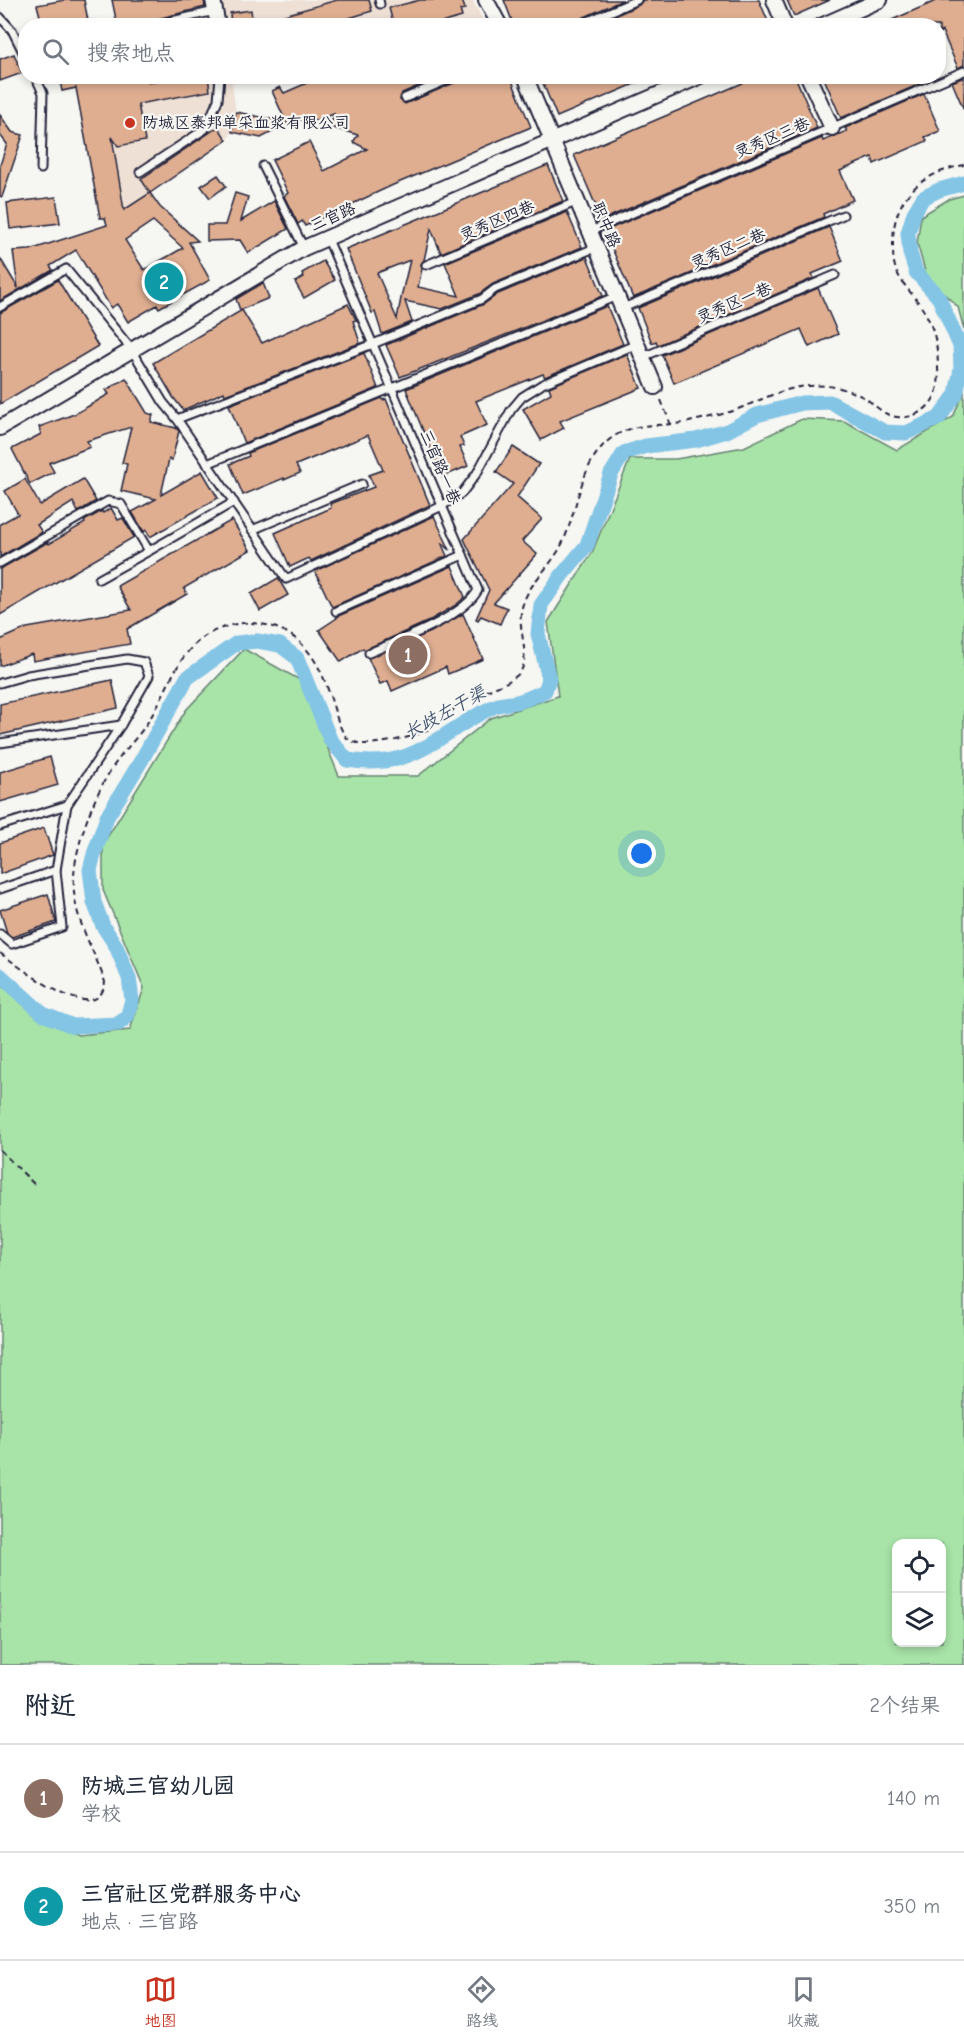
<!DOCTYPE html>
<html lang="zh">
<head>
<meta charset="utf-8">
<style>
	:root { --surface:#fff; --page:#f2f2f3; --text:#1f2937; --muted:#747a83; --line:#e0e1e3; --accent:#c8321e }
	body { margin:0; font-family:"Comic Neue","LXGW WenKai TC",sans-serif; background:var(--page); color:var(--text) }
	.controls { position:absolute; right:18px; bottom:18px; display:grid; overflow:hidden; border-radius:12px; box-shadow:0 3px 9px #0003 }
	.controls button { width:54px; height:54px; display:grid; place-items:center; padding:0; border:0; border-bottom:2px solid var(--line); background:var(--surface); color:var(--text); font:30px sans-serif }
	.you { position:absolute; left:642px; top:854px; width:21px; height:21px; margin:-15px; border:4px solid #fff; border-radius:50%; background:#1a73e8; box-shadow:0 0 0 9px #1a73e833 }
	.badge { display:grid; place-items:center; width:39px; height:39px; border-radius:50%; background:var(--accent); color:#fff; font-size:20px; font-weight:700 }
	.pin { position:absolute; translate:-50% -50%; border:3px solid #fff; box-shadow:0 2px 6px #0006 }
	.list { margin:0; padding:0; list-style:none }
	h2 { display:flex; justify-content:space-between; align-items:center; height:78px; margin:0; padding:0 24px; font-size:26px }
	h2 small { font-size:20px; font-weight:400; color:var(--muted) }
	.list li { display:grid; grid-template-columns:39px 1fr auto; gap:18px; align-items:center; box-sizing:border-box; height:108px; padding:0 24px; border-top:2px solid var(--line) }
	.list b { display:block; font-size:22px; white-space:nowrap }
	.list p { margin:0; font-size:20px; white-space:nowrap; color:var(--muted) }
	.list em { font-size:20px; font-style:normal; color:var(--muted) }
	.icon { flex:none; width:33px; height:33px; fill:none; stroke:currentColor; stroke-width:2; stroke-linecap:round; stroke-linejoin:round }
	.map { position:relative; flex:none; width:964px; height:1665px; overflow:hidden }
	.search { position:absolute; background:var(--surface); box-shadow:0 3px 9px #0003; left:18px; right:18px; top:18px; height:66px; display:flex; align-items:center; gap:15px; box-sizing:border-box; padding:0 21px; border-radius:24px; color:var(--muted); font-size:22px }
	.sheet { height:294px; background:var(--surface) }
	nav { display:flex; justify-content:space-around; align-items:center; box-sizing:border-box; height:84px; border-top:2px solid var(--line); background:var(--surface); font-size:16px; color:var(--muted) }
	nav a { display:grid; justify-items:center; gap:3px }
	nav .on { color:var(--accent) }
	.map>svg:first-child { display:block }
	.built { fill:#efe0d5 }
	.green { fill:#a8e3a8; stroke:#658272; stroke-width:1.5; fill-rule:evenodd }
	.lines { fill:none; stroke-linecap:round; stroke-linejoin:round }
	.canal { stroke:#84c5e5; stroke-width:15 }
	.building { fill:#dfae91; stroke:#22223b; stroke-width:1.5; fill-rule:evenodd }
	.service-casing { stroke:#22223b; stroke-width:11 }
	.minor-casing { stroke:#22223b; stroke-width:18 }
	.path { stroke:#22223b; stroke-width:2; stroke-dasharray:6 4.5; stroke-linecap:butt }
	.service { stroke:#f6f6f2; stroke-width:7 }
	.minor { stroke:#f6f6f2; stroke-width:14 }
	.poi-dot { fill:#c8321e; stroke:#f6f6f2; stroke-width:2 }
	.labels { text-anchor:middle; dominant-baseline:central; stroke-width:4.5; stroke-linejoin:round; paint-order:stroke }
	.poi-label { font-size:16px; fill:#22223b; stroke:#f6f6f2; text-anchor:start }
	.street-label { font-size:16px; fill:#22223b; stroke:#f6f6f2 }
	.water-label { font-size:18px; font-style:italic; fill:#3f536e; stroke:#f6f6f2 }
</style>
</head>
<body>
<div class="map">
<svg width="964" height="1665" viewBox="0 0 964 1665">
	<rect width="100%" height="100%" fill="#f6f6f2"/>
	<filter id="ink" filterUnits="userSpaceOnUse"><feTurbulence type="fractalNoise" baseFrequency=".0167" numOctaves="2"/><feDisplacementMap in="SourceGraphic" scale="12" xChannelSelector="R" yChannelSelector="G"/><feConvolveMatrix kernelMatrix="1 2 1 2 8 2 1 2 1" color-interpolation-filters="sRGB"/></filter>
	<g filter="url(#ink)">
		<g class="built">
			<polygon points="221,0 472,0 486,25 224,25"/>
			<polygon points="115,76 272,77 232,83 236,112 232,132 227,140 150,192 164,213 128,238 113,217 95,183 75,85"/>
		</g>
		<g class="green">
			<polygon points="964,195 964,330 958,307 927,278 917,243 921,216 949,199"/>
			<path d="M964,391V1665H0V985L17,996L40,1018L78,1035L130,1030L144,988L103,890V844L186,710L244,649L300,680L339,776H418L491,718L558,696L548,622L592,553L630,459H676L744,447L802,419L844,421L897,450L953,417ZM896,1544H942V1642H896Z"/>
		</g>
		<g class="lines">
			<path class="canal" d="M0,975L43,1014L73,1026L118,1024L127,1017L132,1000L129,978L116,946L103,926L94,902L90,870L94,854L107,817L141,761L187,678L237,643L257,641L280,645L297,658L330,739L347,760C417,771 437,733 493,707C501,703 511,704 520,701C529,699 537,694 545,691L549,679L538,634L541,605L562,575L587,545L611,474L624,453L646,446L696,440L727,431L757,415L802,403L830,402L885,432L906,433L939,418L956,394L961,369L960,346L939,298L916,272L910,253L908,233L914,213L923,198L939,190L964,183"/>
		</g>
		<g class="building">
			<polygon points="65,0 84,0 89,26 26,26 40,16 37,5"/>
			<polygon points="112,0 204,0 205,7 149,21 145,26 140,26 139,20 117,24"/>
			<polygon points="337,0 369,0 372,11 323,26 261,26 260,22"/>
			<polygon points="420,0 462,0 465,9 460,10 462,17 430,26 394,26 389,8"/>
			<polygon points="504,0 623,0 575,21 571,26 514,26"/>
			<polygon points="643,0 759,0 770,26 592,26 639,5"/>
			<polygon points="787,0 830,0 794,16"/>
			<polygon points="938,0 964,0 964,65 958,68 942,31 939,33 939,26 878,26"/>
			<polygon points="251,10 253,26 231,26 230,13"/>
			<polygon points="14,54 22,73 0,81 0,59"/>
			<path d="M59,76H149V82L182,76H208L210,91L138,104L145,141L118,146L112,137L124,210L150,193L160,207L198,241L189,242L210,280L159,308L157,305L128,322L117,304L111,308L76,250L50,266L53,270L0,301V258L18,288L13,251L30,250L107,225L105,218H100L76,88L62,91ZM153,221L183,248L144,270L125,240Z"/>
			<polygon points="323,76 441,76 402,93 400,100 405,104 459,81 463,76 510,76 531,127 393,185 305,226 302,221 298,224 284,196 288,193 272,160 309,142 324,171 367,149 353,142 358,135 330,127 334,114 310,122 297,119 261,138 232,132 236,112 286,122 272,91 280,87 284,93"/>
			<polygon points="540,76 651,76 651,77 557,117"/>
			<polygon points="759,76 795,76 817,128 602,220 574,155"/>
			<polygon points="823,76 916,76 920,84 841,118"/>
			<polygon points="964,77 964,110 952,82"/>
			<polygon points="924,94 940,131 925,137 927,141 874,164 872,157 840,171 853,200 823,214 824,217 633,298 606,234 608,233 607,230 822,138 823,141 847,131 845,128"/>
			<polygon points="0,115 12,132 23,135 2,197 0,196 0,165 7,144 0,135"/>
			<polygon points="218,127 227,140 150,193 141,179"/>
			<path d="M548,165L563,201L441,253L431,229L424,260L421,264L422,269L418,287L459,296L445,263L567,212L582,247L493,284L479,294L442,309L405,301L412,322L382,334L375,312L372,313L346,249ZM410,260L402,293L397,319L377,273Z"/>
			<polygon points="218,175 226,186 210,198 201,186"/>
			<polygon points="235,193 248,197 241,221 274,201 288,229 248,253 240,240 207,241 207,225 225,225"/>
			<polygon points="56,197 60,223 10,229 7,203"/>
			<polygon points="829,227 843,261 812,274 814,278 658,345 656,341 652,343 638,308"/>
			<polygon points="587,257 603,296 400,377 386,345 484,304 498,294"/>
			<polygon points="323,261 335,280 304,298 295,282 304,277 302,273"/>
			<polygon points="58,280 98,346 0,404 0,313"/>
			<polygon points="263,283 269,298 240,310 236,299"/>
			<polygon points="818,288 838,334 809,347 801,329 674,383 662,355"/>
			<polygon points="348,304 356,320 353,321 360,343 225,395 224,392 183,410 173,397 153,363 242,310 262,343"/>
			<polygon points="607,306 623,344 545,377 543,374 476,401 487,425 460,437 464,446 460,447 468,466 442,477 406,389"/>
			<polygon points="364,353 378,388 244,443 229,405"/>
			<polygon points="627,354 641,388 560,421 564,428 541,440 523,409 551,393 549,387"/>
			<polygon points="126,378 147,413 153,415 151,422 176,428 179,431 172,460 169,459 161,495 202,471 218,498 150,537 146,530 144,532 132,512 156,499 121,491 127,464 122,463 131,427 87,441 90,447 49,463 54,472 30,484 12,449 41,434 39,427 77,413 109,394 106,390"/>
			<polygon points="382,398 383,400 386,399 430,505 311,561 309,558 290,567 275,533 331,508 330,504 374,487 369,475 383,470 368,435 296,465 300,473 284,480 284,478 243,495 230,464 249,456 248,453"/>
			<polygon points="513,447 539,464 517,497 542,519 522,541 537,554 494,603 507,608 500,624 481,616 478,620 476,619 489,590 464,539 513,484 496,472"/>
			<polygon points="25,479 40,505 83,479 96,501 78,512 73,502 37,525 42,532 0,557 0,524 18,514 5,491"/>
			<polygon points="111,508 118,520 123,518 134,537 0,615 0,569 48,542 49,544 85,523 84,521 102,511 103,513"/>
			<polygon points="434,516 450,550 441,542 447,556 332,607 315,571"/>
			<polygon points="232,520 250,550 184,588 187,594 127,629 130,644 33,661 32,654 0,666 0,640 27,628 131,610 117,586"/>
			<polygon points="452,566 465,597 456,605 427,622 364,650 363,648 341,662 319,630 337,618 336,617"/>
			<polygon points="278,578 288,595 260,611 251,594"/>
			<polygon points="463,614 483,659 448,674 446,667 392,691 388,681 380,684 368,658 431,632"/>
			<polygon points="112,680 118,708 0,735 0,704"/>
			<polygon points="50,757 58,785 0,802 0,772"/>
			<polygon points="44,828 53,855 0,874 0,843"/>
			<polygon points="48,894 56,922 12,937 7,933 0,910"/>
		</g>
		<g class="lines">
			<defs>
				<g id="service">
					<polyline points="379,0 380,4"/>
					<polyline points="0,17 12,30 26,58"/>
					<polyline points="150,26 215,11"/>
					<polyline points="577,26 637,0"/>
					<polyline points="35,76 43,93 41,169"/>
					<polyline points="405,98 457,76"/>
					<polyline points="263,166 304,248"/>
					<polyline points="140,172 205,129 218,100 220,76"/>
					<polyline points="591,231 964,71"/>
					<path d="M327,237L478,590C463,618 399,640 369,653"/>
					<polyline points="426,265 578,201"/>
					<polyline points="0,307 66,269 132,350 163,402 177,419 286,579 442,506 462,493 477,473 511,410 522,397 541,385"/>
					<polyline points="623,308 843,215"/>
					<polyline points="643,357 835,275"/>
					<polyline points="545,383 637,344"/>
					<polyline points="177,419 373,344 482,299 495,289 597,247"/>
					<polyline points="207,464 617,296"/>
					<polyline points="252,530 362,484"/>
					<polyline points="0,563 108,501 121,504 149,551 234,502"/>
					<polyline points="99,579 149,551"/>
					<polyline points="336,611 463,555"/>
					<polyline points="0,683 28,675 127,659 144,662 149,676 121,725 67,805 0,826"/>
					<polyline points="0,743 121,725"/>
					<polyline points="0,889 56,870 67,805"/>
					<polyline points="0,934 12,944 62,927 56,870"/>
				</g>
				<g id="minor">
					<polyline points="213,0 218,26"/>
					<polyline points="486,0 500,26"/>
					<polyline points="774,0 785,26"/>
					<polyline points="821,26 880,0"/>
					<polyline points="525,76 655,387"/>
					<polyline points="808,76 832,128"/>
					<polyline points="0,428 304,248 701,76"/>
				</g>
			</defs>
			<use href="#service" class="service-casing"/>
			<use href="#minor" class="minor-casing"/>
			<g class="path">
				<polyline points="661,400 671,425"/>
				<path d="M0,953C18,965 99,1032 105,982C93,946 71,916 74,877C75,844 97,786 118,760C128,746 140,735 149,720C171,686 178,645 219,629C230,625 241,622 252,623C299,626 319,659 331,699C335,711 339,729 347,738C351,742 358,743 363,744C380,744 414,738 429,729C443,720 454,707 469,699C484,691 502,686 515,677C534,664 518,633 521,613C524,587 548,570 560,548C581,509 578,445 630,429C648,423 670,426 689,422C705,418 722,415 738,409C769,397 791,383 827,386C838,387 849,390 859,395C869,399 877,409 887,414C902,422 923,415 932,401C939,391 939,380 938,369C938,346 934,324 920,305C912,293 901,283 896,270C893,262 893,254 893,245C892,198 920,174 964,165"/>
				<polyline points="0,1150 37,1187"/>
			</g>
			<use href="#service" class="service"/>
			<use href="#minor" class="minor"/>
		</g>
	</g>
	<circle class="poi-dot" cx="130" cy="123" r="6"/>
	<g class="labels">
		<g class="poi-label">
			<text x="142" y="123">防城区泰邦单采血浆有限公司</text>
		</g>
		<g class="street-label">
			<text transform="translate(772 138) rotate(-23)">灵秀区三巷</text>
			<text transform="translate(333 217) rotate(-24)">三官路</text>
			<text transform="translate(497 221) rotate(-23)">灵秀区四巷</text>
			<text transform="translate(606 225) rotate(67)">职中路</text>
			<text transform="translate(728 249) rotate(-23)">灵秀区二巷</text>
			<text transform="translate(734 303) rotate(-23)">灵秀区一巷</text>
			<text transform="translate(440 467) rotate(67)">三官路一巷</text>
		</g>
		<g class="water-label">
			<text transform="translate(445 713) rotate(-29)">长歧左干渠</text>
		</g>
	</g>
</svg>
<div class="controls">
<button><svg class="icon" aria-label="locate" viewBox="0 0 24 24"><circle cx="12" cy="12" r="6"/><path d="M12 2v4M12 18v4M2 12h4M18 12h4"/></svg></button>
<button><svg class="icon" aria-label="layers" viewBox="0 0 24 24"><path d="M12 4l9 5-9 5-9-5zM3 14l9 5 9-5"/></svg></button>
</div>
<div class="you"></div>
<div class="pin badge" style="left:408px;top:655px;background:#8d6e63">1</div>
<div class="pin badge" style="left:164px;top:282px;background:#0f9aa8">2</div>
<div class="search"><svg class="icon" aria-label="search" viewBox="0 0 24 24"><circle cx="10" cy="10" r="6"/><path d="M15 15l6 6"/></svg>搜索地点</div>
</div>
<section class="sheet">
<h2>附近<small>2个结果</small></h2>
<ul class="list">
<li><span class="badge" style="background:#8d6e63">1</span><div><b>防城三官幼儿园</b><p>学校</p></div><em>140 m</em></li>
<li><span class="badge" style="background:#0f9aa8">2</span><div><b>三官社区党群服务中心</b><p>地点 · 三官路</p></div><em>350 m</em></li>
</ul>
</section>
<nav>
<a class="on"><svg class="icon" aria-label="map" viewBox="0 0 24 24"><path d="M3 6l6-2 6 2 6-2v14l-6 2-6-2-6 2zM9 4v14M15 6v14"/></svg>地图</a>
<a><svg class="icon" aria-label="directions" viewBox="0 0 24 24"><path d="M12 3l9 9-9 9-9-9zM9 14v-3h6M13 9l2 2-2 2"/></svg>路线</a>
<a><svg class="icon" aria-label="saved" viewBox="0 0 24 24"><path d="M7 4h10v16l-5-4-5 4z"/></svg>收藏</a>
</nav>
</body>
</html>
